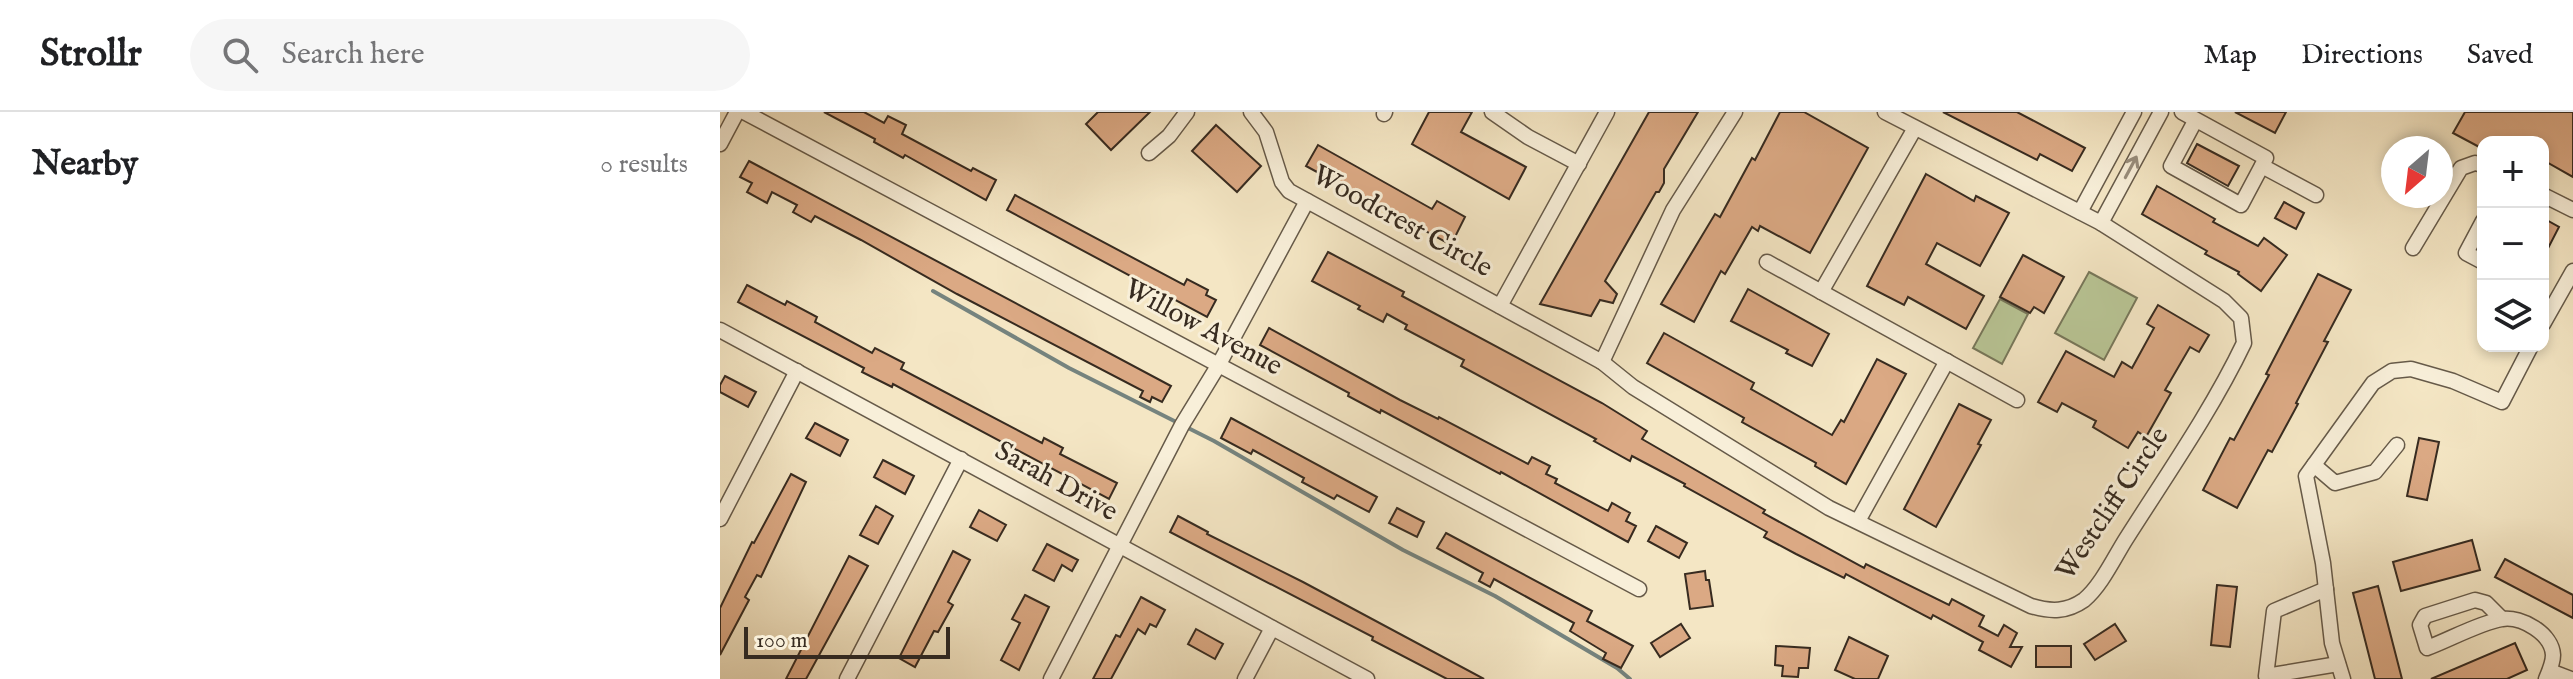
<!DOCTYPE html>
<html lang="en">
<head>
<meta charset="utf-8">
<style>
	:root { --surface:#fff; --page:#f6f6f6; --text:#202124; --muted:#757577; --line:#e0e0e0 }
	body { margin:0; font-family:"IM FELL English",serif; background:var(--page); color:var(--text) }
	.controls { position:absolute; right:24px; top:24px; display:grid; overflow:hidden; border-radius:16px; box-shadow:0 4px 12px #0003 }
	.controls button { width:72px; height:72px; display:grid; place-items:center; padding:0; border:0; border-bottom:2px solid var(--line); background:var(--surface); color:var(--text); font:40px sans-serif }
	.compass { position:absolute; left:1661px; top:24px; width:72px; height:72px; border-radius:50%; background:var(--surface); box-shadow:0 4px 12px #0003; rotate:208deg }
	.scale { position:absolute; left:24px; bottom:20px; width:206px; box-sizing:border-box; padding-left:8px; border:4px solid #372b20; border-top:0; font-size:22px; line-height:28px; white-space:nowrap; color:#372b20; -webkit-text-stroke:6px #f8efd9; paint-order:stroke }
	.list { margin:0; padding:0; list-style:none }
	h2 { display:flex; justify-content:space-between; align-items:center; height:104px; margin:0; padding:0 32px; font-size:34px }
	h2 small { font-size:26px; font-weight:400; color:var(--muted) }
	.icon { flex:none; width:44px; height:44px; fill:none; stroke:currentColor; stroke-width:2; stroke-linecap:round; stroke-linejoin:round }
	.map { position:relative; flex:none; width:1853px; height:567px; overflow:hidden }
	header { display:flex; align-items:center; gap:48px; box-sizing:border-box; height:112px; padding:0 40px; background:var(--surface); border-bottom:2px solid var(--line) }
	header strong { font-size:38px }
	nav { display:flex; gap:44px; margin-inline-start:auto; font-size:28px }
	.search { width:560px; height:72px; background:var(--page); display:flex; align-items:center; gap:20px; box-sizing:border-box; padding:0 28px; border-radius:44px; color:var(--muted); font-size:30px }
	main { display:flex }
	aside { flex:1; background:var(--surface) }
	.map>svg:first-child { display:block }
	.green { fill:#b9c696; stroke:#78785b; stroke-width:2 }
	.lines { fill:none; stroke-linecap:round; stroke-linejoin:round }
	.stream { stroke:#75837e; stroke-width:4 }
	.building { fill:#dba984; stroke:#372b20; stroke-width:2 }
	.minor-casing { stroke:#665a49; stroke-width:17 }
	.minor { stroke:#f8efd9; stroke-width:14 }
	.oneway { stroke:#988d7c }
	.labels { text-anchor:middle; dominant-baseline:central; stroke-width:6; stroke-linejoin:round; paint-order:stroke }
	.street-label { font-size:28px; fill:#372b20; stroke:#f8efd9 }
</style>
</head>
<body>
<header>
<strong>Strollr</strong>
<div class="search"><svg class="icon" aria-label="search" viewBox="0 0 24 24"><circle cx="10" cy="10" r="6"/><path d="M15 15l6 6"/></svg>Search here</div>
<nav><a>Map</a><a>Directions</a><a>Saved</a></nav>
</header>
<main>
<aside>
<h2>Nearby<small>0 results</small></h2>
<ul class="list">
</ul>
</aside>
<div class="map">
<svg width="1853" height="567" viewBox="0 0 1853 567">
	<rect width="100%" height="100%" fill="#f4e6c4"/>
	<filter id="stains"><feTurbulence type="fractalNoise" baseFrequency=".0025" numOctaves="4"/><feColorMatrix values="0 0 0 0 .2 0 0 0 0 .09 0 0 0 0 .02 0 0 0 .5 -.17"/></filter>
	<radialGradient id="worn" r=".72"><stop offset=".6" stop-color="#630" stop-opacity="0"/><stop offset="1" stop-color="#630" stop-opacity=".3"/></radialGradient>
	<g class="green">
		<polygon points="1369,160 1417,186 1384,248 1335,221"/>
		<polygon points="1280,187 1308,202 1282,252 1253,236"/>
	</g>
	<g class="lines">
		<polyline class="stream" points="213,179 349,256 494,329 683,438 775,484 897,556 910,567"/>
	</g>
	<g class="building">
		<polygon points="104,0 144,0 164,11 168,4 186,13 182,22 251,59 253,56 276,68 266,88 185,43 183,46 154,30 155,27"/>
		<polygon points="378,0 430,0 391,38 366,12"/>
		<polygon points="709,0 752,0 741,20 806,55 789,87 692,32"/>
		<polygon points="929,0 978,0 944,57 944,71 939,80 936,80 885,169 897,182 893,191 880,188 871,204 820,192"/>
		<polygon points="1060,0 1084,0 1148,36 1090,141 1040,114 1038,119 1032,115 1005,162 1001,159 974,210 941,192 995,102 1000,105 1032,46 1035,48"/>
		<polygon points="1223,0 1297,0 1365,36 1352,59 1320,42 1317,48"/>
		<polygon points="1515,0 1566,0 1555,21"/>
		<polygon points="1745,0 1853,0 1853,65 1823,48 1823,30 1763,30 1763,37 1733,21"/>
		<polygon points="496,13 541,54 517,80 472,39"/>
		<polygon points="1477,32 1519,54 1508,74 1467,51"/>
		<polygon points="598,33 712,97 717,89 745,105 731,133 586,54"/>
		<polygon points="29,49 451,274 442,290 432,285 430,290 420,285 423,279 237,182 141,128 95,104 91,110 73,100 77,93 52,80 47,91 27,80 32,71 20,65"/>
		<polygon points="1206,62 1254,89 1256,84 1289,101 1260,154 1217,131 1206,152 1264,184 1246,217 1188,185 1184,193 1147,174"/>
		<polygon points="1437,74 1495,107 1493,110 1538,134 1544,126 1567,143 1541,179 1518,162 1519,160 1485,142 1487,139 1422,102"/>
		<polygon points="295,83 464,173 467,167 488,178 486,183 496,188 487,205 287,98"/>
		<polygon points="1564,90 1584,101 1576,117 1555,106"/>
		<polygon points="1823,106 1839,115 1823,146"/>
		<polygon points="608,140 684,180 682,184 882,291 927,319 922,327 1045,398 1043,401 1144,456 1146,452 1229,493 1232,487 1264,504 1259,514 1278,524 1284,513 1297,521 1290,535 1302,535 1291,555 1259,538 1263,530 1213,503 1211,507 1126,462 1124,466 1076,442 1044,425 1047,420 964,374 965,372 912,344 910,349 874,329 876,327 741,254 744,248 685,217 687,213 667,202 663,210 638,197 640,194 592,169"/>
		<polygon points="1303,143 1344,165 1324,201 1314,195 1310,201 1280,185"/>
		<polygon points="1598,162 1631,178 1604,229 1608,230 1576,291 1578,292 1552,340 1548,338 1517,396 1483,378 1510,326 1514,328 1549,263 1546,262"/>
		<polygon points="27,173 65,193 67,189 97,205 95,210 152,241 155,236 184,251 181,257 322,331 324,326 343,336 340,342 397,371 389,387 173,272 172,275 142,260 144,256 18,190"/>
		<polygon points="1028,177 1109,222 1092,254 1066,241 1068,238 1011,209"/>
		<polygon points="1438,193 1489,223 1479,240 1470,235 1445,278 1451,281 1426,325 1418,320 1408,336 1373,315 1376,309 1342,291 1337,300 1318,290 1346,239 1394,265 1402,250 1412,256 1434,216 1427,212"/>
		<polygon points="549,216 680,288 718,307 719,305 808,352 812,345 830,354 826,362 837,367 835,371 888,399 892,391 910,401 906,409 916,414 908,430 781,360 780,362 661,298 660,301 628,284 629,281 540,233"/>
		<polygon points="944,221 1034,271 1031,277 1112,323 1121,308 1124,310 1157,247 1186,262 1126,372 1095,354 1096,351 1022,310 1024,306 927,251"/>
		<polygon points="5,264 36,280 28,295 0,280 0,273"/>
		<polygon points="1239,292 1271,308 1258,332 1261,333 1216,415 1184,397"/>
		<polygon points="511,306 657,385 649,400 617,383 614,387 582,370 584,366 533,338 531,342 501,326"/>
		<polygon points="95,311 128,328 120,344 86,326"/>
		<polygon points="1699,326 1719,330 1707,388 1687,384"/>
		<polygon points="163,348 194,364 185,382 154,365"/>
		<polygon points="71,362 86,370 41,465 37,463 25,485 29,488 0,543 0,496 32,430 34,431"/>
		<polygon points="156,394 173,404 158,432 140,423"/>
		<polygon points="677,396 704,410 697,425 669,411"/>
		<polygon points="259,398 286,413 277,429 250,415"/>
		<polygon points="458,404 488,420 487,422 583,470 764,567 727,567 652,528 653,525 450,420"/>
		<polygon points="936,414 967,431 959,446 928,429"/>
		<polygon points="726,421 872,499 867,509 913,534 901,556 883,547 886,541 850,519 854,511 774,467 770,475 759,469 763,461 717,436"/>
		<polygon points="1752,428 1760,458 1681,479 1673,450"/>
		<polygon points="327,432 358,448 352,459 342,453 334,469 313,458"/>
		<polygon points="233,439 250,448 228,490 233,493 218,520 214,519 195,555 179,546"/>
		<polygon points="129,444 148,454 86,567 66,567"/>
		<polygon points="1785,447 1853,483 1853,506 1775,465"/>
		<polygon points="985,459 986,468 989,468 993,494 970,497 965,462"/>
		<polygon points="1497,473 1517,475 1510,535 1491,533"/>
		<polygon points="1658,474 1682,567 1655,567 1633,481"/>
		<polygon points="305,483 329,495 299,558 281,548 300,511 292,507"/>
		<polygon points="421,485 445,498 436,515 430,512 425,522 418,517 391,567 373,567 396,523 400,525"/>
		<polygon points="961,512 970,526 940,545 931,531"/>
		<polygon points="1395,512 1406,529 1375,548 1364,532"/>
		<polygon points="476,517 503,532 495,547 468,532"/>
		<polygon points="1129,525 1168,544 1158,567 1135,567 1115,558"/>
		<polygon points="1795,531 1807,558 1787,567 1711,567"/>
		<polygon points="1056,534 1090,536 1088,556 1079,556 1078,565 1062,564 1063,554 1055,553"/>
		<rect x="1316" y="534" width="35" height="21"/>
	</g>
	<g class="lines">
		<defs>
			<g id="minor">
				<polyline points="24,0 919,477"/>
				<path d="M531,0L546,20L562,70L569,79L882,250L913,275L1109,396L1311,494C1331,500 1347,500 1364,488C1381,474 1394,446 1406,427C1446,364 1492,298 1524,231L1521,206L1504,189L1381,111L1165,0"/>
				<polyline points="772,0 808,25 859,52"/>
				<polyline points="1462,0 1546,46 1521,93 1451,54 1475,9"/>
				<polyline points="664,2 665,0"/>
				<polyline points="0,32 17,0"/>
				<polyline points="429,41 449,24 467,0"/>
				<polyline points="1542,54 1596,83"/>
				<polyline points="1823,83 1853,98"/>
				<polyline points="1360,100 1414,0"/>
				<polyline points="1763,109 1746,141 1763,150"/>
				<polyline points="1381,111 1441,0"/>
				<polyline points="1693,136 1741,56 1755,51 1763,53"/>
				<polyline points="1047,150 1297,288"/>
				<polyline points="1101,180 1195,16"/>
				<polyline points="780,194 887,0"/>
				<polyline points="1823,212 1853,159"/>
				<polyline points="0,218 647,567"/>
				<polyline points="882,250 953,98 1015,0"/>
				<polyline points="1594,353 1615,371 1655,360 1677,333"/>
				<polyline points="0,407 77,259"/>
				<polyline points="1138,409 1227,249"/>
				<polyline points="1606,477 1554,499 1546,564 1618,552"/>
				<path d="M1782,507L1766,491L1755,488L1705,504L1700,513L1707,536C1729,528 1759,511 1782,507C1802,504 1832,522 1833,543C1833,551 1829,560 1826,567"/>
				<polyline points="1830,559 1851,567"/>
				<polyline points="127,567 241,347"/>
				<polyline points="331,567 462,313 498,254 587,89"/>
				<polyline points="525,567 552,516"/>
				<polyline points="1623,567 1612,531 1603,451 1586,364 1653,271 1672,259 1691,257 1733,269 1782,290 1811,234"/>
			</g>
		</defs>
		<use href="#minor" class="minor-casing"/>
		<use href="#minor" class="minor"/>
	</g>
	<defs><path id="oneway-shaft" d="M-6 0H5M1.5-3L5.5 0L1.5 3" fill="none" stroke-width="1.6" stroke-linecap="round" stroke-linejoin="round" transform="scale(2)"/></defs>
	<use class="oneway" href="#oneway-shaft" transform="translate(1411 55) rotate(-62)"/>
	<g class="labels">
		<g class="street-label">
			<text transform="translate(682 110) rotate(29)">Woodcrest Circle</text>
			<text transform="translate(483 216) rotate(28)">Willow Avenue</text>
			<text transform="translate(336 370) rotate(29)">Sarah Drive</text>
			<text transform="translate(1393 392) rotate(-56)">Westcliff Circle</text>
		</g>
	</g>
	<rect width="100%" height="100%" filter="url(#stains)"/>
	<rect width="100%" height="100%" fill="url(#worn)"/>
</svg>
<div class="controls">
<button>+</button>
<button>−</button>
<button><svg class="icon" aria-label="layers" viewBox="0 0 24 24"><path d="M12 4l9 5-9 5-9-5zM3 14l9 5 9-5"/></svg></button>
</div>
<svg class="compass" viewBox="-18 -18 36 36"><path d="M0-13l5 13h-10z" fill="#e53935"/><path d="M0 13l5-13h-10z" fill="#757577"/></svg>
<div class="scale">100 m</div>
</div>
</main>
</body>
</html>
